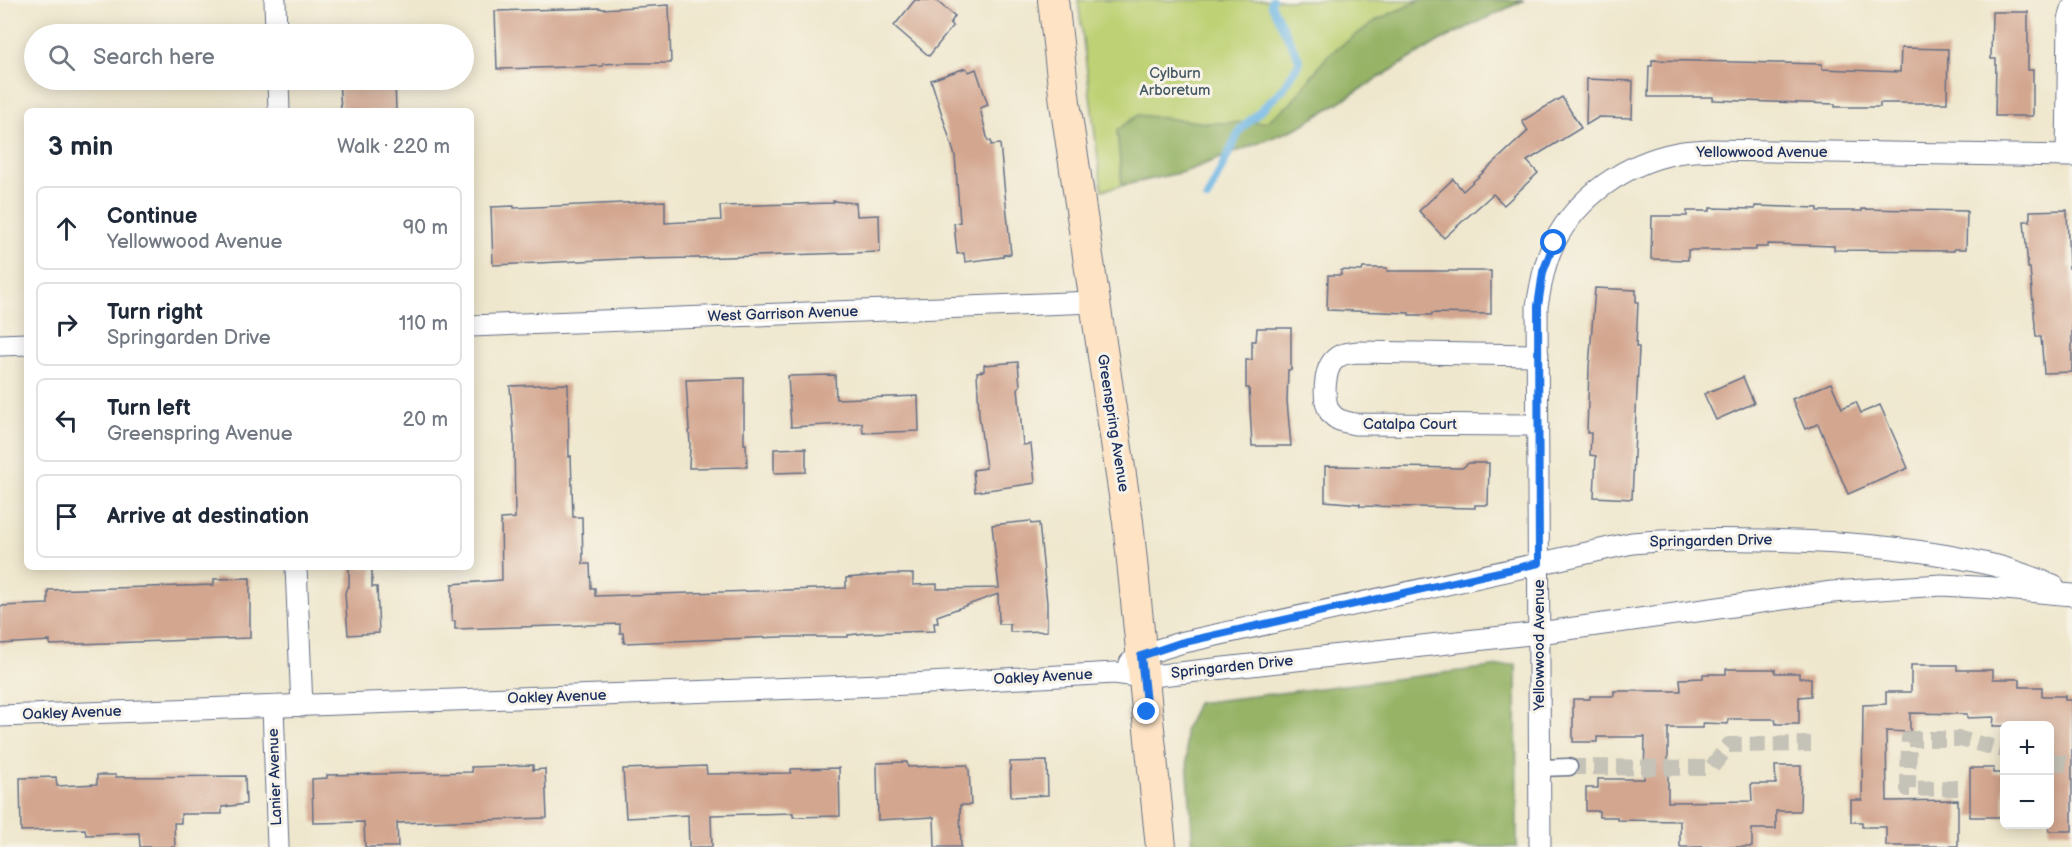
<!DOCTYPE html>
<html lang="en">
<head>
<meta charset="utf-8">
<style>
	:root { --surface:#fff; --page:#f2f2f3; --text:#1f2937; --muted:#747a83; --line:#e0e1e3 }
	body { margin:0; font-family:"Balsamiq Sans",sans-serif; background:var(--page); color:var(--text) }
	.controls { position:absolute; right:18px; bottom:18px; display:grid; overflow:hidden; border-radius:9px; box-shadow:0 3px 15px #0003 }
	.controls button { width:54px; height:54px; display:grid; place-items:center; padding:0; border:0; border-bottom:2px solid var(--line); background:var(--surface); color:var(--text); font:30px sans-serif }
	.stop { position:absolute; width:18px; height:18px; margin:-14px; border:4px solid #1a73e8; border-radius:50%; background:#fff }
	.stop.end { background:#1a73e8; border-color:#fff; box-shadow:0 2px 6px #0008 }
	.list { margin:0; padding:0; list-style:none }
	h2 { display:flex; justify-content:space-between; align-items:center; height:78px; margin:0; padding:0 24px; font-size:26px }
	h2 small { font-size:20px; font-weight:400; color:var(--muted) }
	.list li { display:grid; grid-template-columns:39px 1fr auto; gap:18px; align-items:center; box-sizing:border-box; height:84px; margin:0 12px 12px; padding:0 12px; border:2px solid var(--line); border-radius:9px }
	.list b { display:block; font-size:22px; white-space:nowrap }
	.list p { margin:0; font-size:20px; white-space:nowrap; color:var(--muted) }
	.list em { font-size:20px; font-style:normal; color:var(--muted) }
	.icon { flex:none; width:33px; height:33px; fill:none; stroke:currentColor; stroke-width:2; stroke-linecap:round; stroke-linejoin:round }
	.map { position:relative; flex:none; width:2072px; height:847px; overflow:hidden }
	.search { position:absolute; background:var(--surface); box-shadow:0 3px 15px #0003; left:24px; top:24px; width:450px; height:66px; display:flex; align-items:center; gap:15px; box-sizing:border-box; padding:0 21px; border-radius:33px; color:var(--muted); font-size:22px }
	.panel { position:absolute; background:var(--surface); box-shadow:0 3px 15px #0003; left:24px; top:108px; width:450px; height:462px; border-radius:9px }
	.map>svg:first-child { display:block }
	.green { fill:#bed175; stroke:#6c806a; stroke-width:1.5 }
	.forest { fill:#96b366; stroke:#587162; stroke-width:1.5 }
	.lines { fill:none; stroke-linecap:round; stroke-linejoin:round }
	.stream { stroke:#6db6e5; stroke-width:8 }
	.building { fill:#d3a68f }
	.pedestrian-tunnel { stroke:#c5c2b7; stroke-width:16; stroke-dasharray:16 8; stroke-linecap:butt }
	.pedestrian-casing { stroke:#656f85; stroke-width:19 }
	.minor-casing { stroke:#656f85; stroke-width:23 }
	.secondary-casing { stroke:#656f85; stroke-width:32 }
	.pedestrian { stroke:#fff; stroke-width:16 }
	.minor { stroke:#fff; stroke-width:21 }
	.secondary { stroke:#fee4c5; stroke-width:30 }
	.route { stroke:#1a73e8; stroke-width:8 }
	.labels { text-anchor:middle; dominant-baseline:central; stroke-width:6; stroke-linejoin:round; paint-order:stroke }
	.park-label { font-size:15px; fill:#445864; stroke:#f7f3e8 }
	.street-label { font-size:15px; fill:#1b2f5e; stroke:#f7f3e8 }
</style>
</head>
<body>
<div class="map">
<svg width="2072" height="847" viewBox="0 0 2072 847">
	<rect width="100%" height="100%" fill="#f7f3e8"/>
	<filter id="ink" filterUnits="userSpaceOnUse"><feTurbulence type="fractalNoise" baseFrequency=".0167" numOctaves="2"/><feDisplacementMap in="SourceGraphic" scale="12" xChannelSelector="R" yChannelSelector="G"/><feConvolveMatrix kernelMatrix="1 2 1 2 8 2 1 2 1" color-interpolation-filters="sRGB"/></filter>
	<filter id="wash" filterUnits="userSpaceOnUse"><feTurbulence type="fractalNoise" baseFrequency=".008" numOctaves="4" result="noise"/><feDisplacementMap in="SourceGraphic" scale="24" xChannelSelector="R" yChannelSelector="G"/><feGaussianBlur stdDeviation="1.35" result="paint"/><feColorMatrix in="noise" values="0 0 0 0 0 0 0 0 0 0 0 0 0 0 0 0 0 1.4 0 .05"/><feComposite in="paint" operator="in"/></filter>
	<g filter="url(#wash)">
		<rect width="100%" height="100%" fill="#efe7cd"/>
		<polygon class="green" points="1078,0 1524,0 1439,41 1297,128 1184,172 1102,190"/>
		<g class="forest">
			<polygon points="1420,0 1524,0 1439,41 1297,128 1184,172 1122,185 1117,130 1138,115 1208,123 1266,122 1290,104 1328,55 1377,20"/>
			<polygon points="1516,664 1517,847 1193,847 1185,730 1197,703"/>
		</g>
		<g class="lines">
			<polyline class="stream" points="1207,198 1240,130 1283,89 1300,61 1271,4 1272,0"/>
		</g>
		<g id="blocks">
			<g class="building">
				<polygon points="915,0 935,0 955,16 950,24 953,26 929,56 894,26"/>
				<polygon points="669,5 671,63 624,63 603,64 603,66 497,69 495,11 601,8 602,9"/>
				<polygon points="1992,12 2028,12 2028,70 2033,70 2033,116 1995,116 1996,59 1991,59"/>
				<polygon points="1901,48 1948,49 1947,103 1880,103 1880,107 1835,107 1835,104 1713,100 1713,97 1648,97 1649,66 1652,66 1652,60 1822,64 1822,69 1900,72"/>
				<polygon points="966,68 969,72 976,69 988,105 980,108 988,141 991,141 991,145 1000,144 1011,254 1003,255 1003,257 965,262 964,253 957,254 954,223 960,222 955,156 931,80"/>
				<polygon points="1587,79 1633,81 1632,118 1599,117 1586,125"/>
				<polygon points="339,80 395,80 396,111 341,111"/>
				<polygon points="1562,97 1581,128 1527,161 1538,173 1504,205 1493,194 1444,238 1419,211 1453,179 1463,191 1528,131 1522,121"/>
				<polygon points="665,201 665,223 721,220 720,206 833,203 833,201 856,203 857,216 879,215 880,252 697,258 643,259 643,258 493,265 491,207 514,206 514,208"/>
				<polygon points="1755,206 1818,208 1818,211 1862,211 1862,209 1967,211 1966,249 1954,249 1954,251 1834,250 1834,246 1768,244 1768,247 1756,247 1756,250 1688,250 1688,260 1651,259 1652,216 1687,216 1687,211 1710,211 1710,208 1755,209"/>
				<polygon points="2067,210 2069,268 2072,267 2072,372 2044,373 2041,337 2036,337 2030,268 2028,268 2024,221 2030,221 2030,211"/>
				<polygon points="1363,268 1387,268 1387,271 1491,271 1491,314 1432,313 1432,315 1409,315 1409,313 1327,310 1328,275 1341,275 1341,270 1362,271"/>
				<polygon points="1595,288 1636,290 1636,302 1638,302 1636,347 1639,347 1632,499 1594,497 1596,456 1590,455 1591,433 1587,433 1589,367"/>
				<polygon points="1257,328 1291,328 1291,370 1288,370 1287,401 1291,446 1252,446 1249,388 1246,388 1246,360 1252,360 1252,341 1256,341"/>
				<polygon points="1018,362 1020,386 1018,388 1023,445 1031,444 1035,483 975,492 973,470 986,468 979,415 977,372 984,371 984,365"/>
				<polygon points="835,375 836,399 918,396 919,431 863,433 862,423 791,427 788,376"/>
				<polygon points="1743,377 1754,403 1716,420 1704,394"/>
				<polygon points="744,378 744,444 746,444 747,467 689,468 690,445 686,380"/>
				<polygon points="1831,383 1842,408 1856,402 1861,413 1880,405 1908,468 1848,494 1818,424 1805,429 1792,399"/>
				<polygon points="568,384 569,457 571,456 573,517 582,517 583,564 590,564 591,588 595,588 595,596 846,588 846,578 892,574 913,574 913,585 937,584 937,589 999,588 992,525 1030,521 1031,524 1039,523 1047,603 1047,631 1010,632 1010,624 999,624 998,594 937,616 938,623 934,623 935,631 867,633 848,635 848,637 780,637 624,643 623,633 620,633 620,624 455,629 455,621 452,621 452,584 502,580 501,519 515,518 514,438 510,386"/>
				<polygon points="806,448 806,472 774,473 774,449"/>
				<polygon points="1469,463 1489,463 1488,505 1475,505 1475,508 1360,506 1360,504 1325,501 1325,466 1462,468"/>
				<polygon points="349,567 372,567 372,587 377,587 379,633 348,635 345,593 347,587 349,587"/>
				<polygon points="250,578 250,638 50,645 50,641 0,644 0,606 48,604 48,590 214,585 214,579"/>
				<polygon points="1911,665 1957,665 1957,670 1993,670 1993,679 2020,679 2020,687 2042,687 2042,696 2065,696 2065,700 2072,700 2072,831 2049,831 2049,726 1993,726 1994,717 1967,718 1967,714 1910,713 1910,732 1886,731 1887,801 1958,800 1958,846 1886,846 1886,827 1862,827 1862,822 1851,822 1851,800 1862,800 1863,705 1886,704 1886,692 1911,692"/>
				<polygon points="1726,669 1775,669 1775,673 1799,673 1799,678 1811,678 1811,696 1799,697 1799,724 1776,724 1775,719 1728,719 1728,724 1703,723 1703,728 1668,728 1668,802 1752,801 1751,784 1776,784 1775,766 1801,766 1800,811 1776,811 1776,829 1752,829 1752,847 1680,847 1680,821 1617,820 1617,817 1599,817 1599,811 1586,811 1586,788 1598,788 1598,779 1644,779 1645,737 1597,737 1597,742 1573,742 1573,699 1590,699 1590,696 1614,696 1614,691 1681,691 1680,679 1703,678 1703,674 1726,674"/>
				<polygon points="1047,761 1048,795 1011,797 1010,762"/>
				<polygon points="907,762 908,767 967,765 969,770 971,805 960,805 961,847 935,847 934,817 878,820 877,763"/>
				<polygon points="533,765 533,770 545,769 547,818 397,823 398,847 365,847 364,822 313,823 312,779 327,778 327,775 472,772 471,767"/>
				<polygon points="706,766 707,774 791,773 791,769 839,768 840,816 793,817 793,813 711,815 712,847 689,847 688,815 626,818 623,769"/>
				<polygon points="1970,768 1994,768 1993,773 2004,773 2004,817 1970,817"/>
				<polygon points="97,775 116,775 116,777 245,776 246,804 222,807 222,814 181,814 181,823 174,823 175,847 140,847 139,833 86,835 85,829 21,831 20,778 56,777 57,786 97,784"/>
			</g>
		</g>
	</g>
	<g filter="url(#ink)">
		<use href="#blocks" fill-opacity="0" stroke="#656f85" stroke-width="1.5"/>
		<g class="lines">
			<g class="pedestrian-tunnel">
				<polyline points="2050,762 2072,764"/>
				<polyline points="1569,767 1711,768 1729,745 1811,744"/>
				<polyline points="1958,788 1908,789 1909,739 1960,739 2004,750"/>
			</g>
			<defs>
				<polyline id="pedestrian" points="1540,768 1569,767"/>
				<g id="minor">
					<polyline points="275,0 276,34"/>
					<polyline points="278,80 279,111"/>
					<polyline points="2067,155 2069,20 2072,9"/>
					<polyline points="471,326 1094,302"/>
					<polyline points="0,345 27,344"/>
					<path d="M1538,355L1358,352C1350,353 1341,353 1335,359C1324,369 1322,399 1330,412C1336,421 1345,422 1355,424L1538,425"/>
					<polyline points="296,567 302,706"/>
					<path d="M1130,663L1141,655L1180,643L1632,543C1675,539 1717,539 1761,540C1841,541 1919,547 1997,566C2016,571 2035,579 2053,585"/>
					<polyline points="273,707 278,847"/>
					<polyline points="0,716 910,684 1115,673 1143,677 1539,633 1832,592 1942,585 1994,588 2072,595"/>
					<path d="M1540,847L1537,306C1541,285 1544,263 1554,243C1578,196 1626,163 1677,153C1687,151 1699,151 1709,150L2072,156"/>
				</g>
				<polyline id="secondary" points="1053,0 1065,103 1128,522 1161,847"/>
			</defs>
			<use href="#pedestrian" class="pedestrian-casing"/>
			<use href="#minor" class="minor-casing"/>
			<use href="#secondary" class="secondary-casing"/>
			<use href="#pedestrian" class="pedestrian"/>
			<use href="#minor" class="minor"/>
			<use href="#secondary" class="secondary"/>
		</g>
	</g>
	<g class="lines" filter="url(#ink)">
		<polyline class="route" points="1147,712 1141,656 1180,643 1539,563 1538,306 1543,272 1554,243"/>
	</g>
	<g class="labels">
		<g class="park-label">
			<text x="1175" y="73">Cylburn<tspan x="1175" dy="17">Arboretum</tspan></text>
		</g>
		<g class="street-label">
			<text x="1762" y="152">Yellowwood Avenue</text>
			<text transform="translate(783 314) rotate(-2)">West Garrison Avenue</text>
			<text transform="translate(1113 423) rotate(81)">Greenspring Avenue</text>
			<text x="1410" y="424">Catalpa Court</text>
			<text transform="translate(1711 541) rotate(-1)">Springarden Drive</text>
			<text transform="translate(1539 645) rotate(-90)">Yellowwood Avenue</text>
			<text transform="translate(1232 667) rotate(-6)">Springarden Drive</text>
			<text transform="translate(1043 677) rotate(-3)">Oakley Avenue</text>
			<text transform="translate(557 697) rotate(-2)">Oakley Avenue</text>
			<text transform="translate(72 713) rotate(-2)">Oakley Avenue</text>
			<text transform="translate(275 777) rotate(-92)">Lanier Avenue</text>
		</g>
	</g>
</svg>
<div class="controls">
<button>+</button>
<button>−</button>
</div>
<div class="stop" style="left:1554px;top:243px"></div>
<div class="stop end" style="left:1147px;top:712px"></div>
<div class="search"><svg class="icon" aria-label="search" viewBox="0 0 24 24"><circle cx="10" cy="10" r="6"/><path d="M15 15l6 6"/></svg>Search here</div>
<section class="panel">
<h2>3 min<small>Walk · 220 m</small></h2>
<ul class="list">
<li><svg class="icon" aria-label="ahead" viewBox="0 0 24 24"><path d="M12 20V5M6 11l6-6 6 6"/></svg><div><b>Continue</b><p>Yellowwood Avenue</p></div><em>90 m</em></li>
<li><svg class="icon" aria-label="right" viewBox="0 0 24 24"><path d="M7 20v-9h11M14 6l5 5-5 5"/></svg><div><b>Turn right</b><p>Springarden Drive</p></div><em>110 m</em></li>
<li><svg class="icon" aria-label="left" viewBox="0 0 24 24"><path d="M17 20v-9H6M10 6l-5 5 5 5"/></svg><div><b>Turn left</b><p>Greenspring Avenue</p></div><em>20 m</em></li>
<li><svg class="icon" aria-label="arrive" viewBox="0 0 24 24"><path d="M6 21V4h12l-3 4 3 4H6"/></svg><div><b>Arrive at destination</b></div></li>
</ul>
</section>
</div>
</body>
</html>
